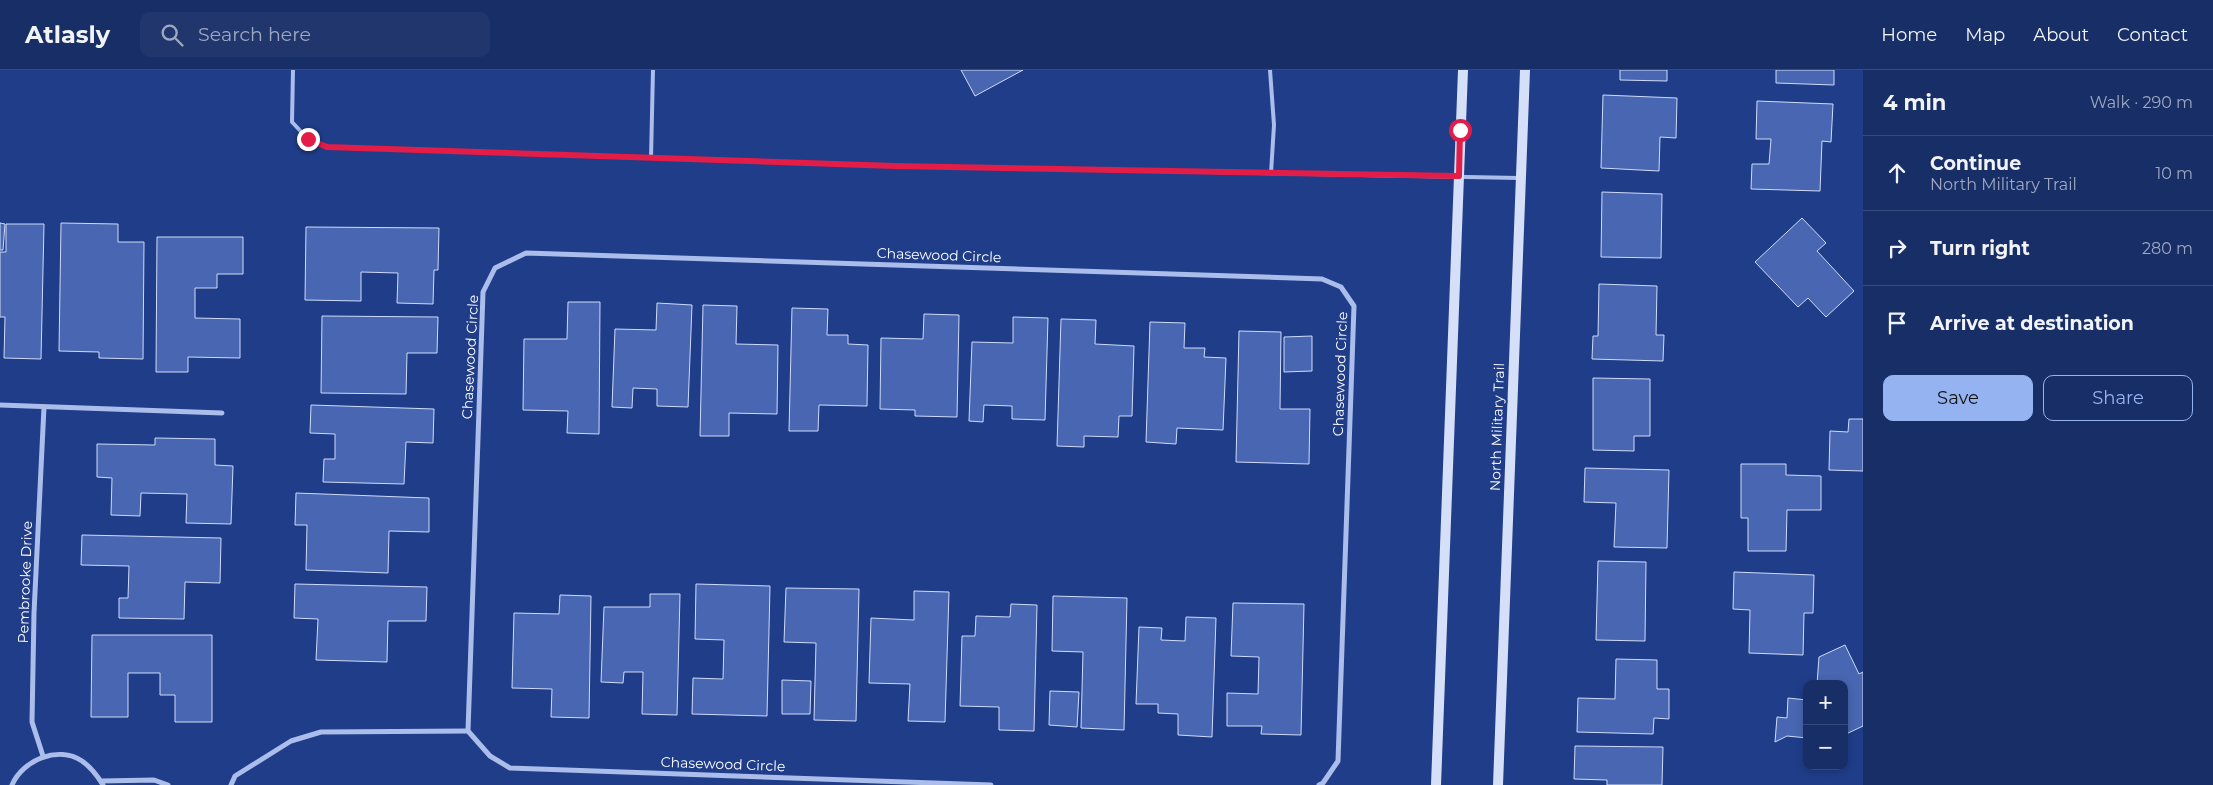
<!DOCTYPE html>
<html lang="en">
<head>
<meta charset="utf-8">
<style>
	:root { --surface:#182e67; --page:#21366d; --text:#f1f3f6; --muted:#9fa8c0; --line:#364a7b; --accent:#95b2f1 }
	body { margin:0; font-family:Montserrat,sans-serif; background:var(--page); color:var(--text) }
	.controls { position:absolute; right:15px; bottom:15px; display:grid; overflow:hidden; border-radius:10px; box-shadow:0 2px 8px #0003 }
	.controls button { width:45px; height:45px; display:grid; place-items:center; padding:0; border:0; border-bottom:1px solid var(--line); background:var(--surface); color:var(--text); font:25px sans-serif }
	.stop { position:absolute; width:15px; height:15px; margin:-11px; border:4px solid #e11d48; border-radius:50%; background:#fff }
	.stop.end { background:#e11d48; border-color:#fff; box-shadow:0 1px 5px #0008 }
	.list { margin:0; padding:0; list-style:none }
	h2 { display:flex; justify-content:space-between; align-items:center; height:65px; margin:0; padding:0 20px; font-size:21px }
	h2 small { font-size:16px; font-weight:400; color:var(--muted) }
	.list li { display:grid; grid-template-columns:32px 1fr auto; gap:15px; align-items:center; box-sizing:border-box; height:75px; padding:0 20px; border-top:1px solid var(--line) }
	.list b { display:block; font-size:19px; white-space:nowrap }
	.list p { margin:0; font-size:16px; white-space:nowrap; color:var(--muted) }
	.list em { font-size:16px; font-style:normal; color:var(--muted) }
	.actions { display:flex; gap:10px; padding:15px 20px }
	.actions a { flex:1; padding:11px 0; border:1px solid var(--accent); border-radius:10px; text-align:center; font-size:18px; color:var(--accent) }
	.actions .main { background:var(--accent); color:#111 }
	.icon { flex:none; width:28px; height:28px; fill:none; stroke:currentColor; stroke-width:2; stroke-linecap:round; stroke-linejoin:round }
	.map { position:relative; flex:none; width:1863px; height:715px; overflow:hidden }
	header { display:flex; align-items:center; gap:30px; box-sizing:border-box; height:70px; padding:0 25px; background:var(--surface); border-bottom:1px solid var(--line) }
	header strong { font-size:24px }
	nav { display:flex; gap:28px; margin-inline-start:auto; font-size:18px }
	.search { width:350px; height:45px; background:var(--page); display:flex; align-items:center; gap:12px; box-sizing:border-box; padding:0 18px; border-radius:10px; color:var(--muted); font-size:19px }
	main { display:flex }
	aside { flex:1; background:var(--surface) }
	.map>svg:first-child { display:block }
	.building { fill:#4866b1; stroke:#cfdbf8 }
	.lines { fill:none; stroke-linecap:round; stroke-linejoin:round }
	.lane { stroke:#abbdeb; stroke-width:4 }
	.street { stroke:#abbdeb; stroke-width:5 }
	.secondary { stroke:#d6dff8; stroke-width:10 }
	.route { stroke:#e11d48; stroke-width:6 }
	.labels { text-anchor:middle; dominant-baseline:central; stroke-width:4; stroke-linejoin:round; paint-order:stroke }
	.street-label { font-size:14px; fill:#fff; stroke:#203d89 }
</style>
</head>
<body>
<header>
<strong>Atlasly</strong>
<div class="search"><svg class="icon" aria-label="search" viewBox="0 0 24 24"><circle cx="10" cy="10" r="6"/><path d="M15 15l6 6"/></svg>Search here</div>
<nav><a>Home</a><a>Map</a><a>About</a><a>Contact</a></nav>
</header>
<main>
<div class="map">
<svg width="1863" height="715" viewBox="0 0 1863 715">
	<rect width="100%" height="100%" fill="#203d89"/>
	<g class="building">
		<polygon points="961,0 1023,0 975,26"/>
		<polygon points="1620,0 1667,0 1667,11 1620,10"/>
		<polygon points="1776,0 1834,0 1834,15 1776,13"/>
		<polygon points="1603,25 1677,28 1676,68 1660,67 1659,101 1601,98"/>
		<polygon points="1757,31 1833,34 1831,72 1822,71 1820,121 1751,119 1752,94 1769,94 1771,69 1756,69"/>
		<polygon points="1602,122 1662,124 1661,188 1601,187"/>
		<polygon points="1802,148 1826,173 1817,181 1854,221 1826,247 1808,228 1798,237 1755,192"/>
		<polygon points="0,153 5,154 3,180 0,180"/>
		<polygon points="61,153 118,154 118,172 144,172 143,289 99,288 99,282 59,281"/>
		<polygon points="6,154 44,154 41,289 4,288 5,247 0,247 0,182 6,182"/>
		<polygon points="306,157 439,158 438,200 434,200 433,234 397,233 398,203 361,202 361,231 305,230"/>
		<polygon points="157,167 243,167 243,204 217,204 217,218 195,218 195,248 240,249 240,288 188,287 188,302 156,302"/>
		<polygon points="1599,214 1657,216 1656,265 1664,265 1663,291 1592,289 1593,266 1598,266"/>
		<polygon points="568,232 600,232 599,364 567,363 568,341 523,340 524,269 567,269"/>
		<polygon points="657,233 692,235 688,337 657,336 657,319 633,318 632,338 612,337 615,259 656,260"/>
		<polygon points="703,235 737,236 736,274 778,275 777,344 729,343 729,366 700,366"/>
		<polygon points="792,238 828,239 827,265 848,265 848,274 868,275 867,336 819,335 818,361 789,361"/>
		<polygon points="924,244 959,245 957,347 915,346 915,340 880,339 881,268 923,269"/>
		<polygon points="322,246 438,247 437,283 407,283 406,324 321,323"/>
		<polygon points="1013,247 1048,248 1045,350 1012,349 1012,336 984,335 983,352 969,351 972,272 1013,273"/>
		<polygon points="1061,249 1096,250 1095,274 1134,276 1132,346 1119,346 1118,367 1084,366 1084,377 1057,376"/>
		<polygon points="1150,252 1185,253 1184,278 1205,278 1204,287 1226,288 1223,360 1177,358 1176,374 1146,372"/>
		<polygon points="1239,261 1281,262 1280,339 1310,339 1309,394 1236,392"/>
		<polygon points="1312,266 1312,301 1284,302 1284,267"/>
		<polygon points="1593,308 1650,309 1650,366 1634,366 1634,381 1593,380"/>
		<polygon points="311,335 434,339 433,373 406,372 404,414 323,412 324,389 335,389 335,364 310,363"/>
		<polygon points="1849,349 1863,349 1863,401 1829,400 1830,361 1848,362"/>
		<polygon points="155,368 215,369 215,395 233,396 231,454 186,453 187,424 141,423 140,446 111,445 112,408 97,407 97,374 155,375"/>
		<polygon points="1741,394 1786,394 1786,405 1821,406 1821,440 1787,440 1786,481 1748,481 1748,448 1741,448"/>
		<polygon points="1585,398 1669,400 1667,478 1614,477 1616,433 1584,432"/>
		<polygon points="296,423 429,428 429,462 389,461 388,503 306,500 307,455 295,455"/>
		<polygon points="82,465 221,468 220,513 185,512 184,549 119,548 119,528 128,528 129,496 81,495"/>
		<polygon points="1598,491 1646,492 1645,571 1596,570"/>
		<polygon points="1734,502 1814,505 1813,543 1804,543 1803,585 1749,583 1750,540 1733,539"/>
		<polygon points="295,514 427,517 426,551 388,551 387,592 316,590 318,549 294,548"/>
		<polygon points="696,514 770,516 767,646 692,644 693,608 723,609 724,570 695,569"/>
		<polygon points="786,518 859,519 856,651 814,650 816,573 784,572"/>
		<polygon points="914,521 949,522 945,652 908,651 910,614 869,613 871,548 914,550"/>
		<polygon points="650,524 680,524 677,645 642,644 643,602 624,602 623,613 601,612 604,537 650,537"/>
		<polygon points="560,525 591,526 589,648 551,647 552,619 512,618 514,543 559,544"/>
		<polygon points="1053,526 1127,528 1124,660 1081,658 1083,582 1052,581"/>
		<polygon points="1233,533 1304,534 1301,665 1261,664 1262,656 1227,656 1227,623 1258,624 1259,587 1231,586"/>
		<polygon points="1011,534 1037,535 1034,661 999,660 999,637 960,636 962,566 975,566 976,546 1010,547"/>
		<polygon points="1186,547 1216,548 1212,667 1178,665 1178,644 1158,643 1158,634 1136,634 1139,557 1162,558 1161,570 1185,571"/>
		<polygon points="92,565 212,565 212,652 175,652 175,625 160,625 160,603 128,603 128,647 91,647"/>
		<polygon points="1845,575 1859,604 1863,602 1863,656 1844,665 1844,614 1817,614 1819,587"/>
		<polygon points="1616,589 1657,590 1657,619 1669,619 1669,649 1654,648 1653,664 1577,662 1578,628 1615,629"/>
		<polygon points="782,610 811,611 810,644 782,644"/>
		<polygon points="1050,621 1079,622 1077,657 1049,655"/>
		<polygon points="1788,628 1807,630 1807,668 1787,666 1775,672 1777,647 1787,648"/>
		<polygon points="1575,676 1663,677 1662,715 1607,715 1607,710 1574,709"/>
	</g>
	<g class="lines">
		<g class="lane">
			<polyline points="293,0 292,52 308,69 327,77 895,96 1519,108"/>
			<polyline points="1270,0 1274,55 1271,103"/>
			<polyline points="651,88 653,0"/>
		</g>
		<g class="street">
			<polyline points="0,335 222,343"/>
			<polyline points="43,686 32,652 34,543 44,337"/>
			<polyline points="101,711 154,710 168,715"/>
			<path d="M12,715C23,690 58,675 82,691C92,698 97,705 103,715"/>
			<polyline points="231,715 235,706 291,671 321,662 468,661"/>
			<polyline points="991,715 510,698 490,686 468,661 483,222 495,198 526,183 1322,209 1341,217 1354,236 1338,691 1323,713 1319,715"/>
		</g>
		<g class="secondary">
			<polyline points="1436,715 1463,0"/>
			<polyline points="1498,715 1525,0"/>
		</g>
	</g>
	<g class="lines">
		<polyline class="route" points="308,69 327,77 895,96 1459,106 1460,60"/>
	</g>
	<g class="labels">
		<g class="street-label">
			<text transform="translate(939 185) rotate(2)">Chasewood Circle</text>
			<text transform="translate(470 287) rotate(-87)">Chasewood Circle</text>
			<text transform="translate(1340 304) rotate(-88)">Chasewood Circle</text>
			<text transform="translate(1497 357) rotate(-88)">North Military Trail</text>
			<text transform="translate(25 512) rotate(-88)">Pembrooke Drive</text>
			<text transform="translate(723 694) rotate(2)">Chasewood Circle</text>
		</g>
	</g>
</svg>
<div class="controls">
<button>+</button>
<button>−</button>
</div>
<div class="stop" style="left:1460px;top:60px"></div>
<div class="stop end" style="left:308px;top:69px"></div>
</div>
<aside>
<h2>4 min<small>Walk · 290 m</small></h2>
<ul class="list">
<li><svg class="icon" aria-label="ahead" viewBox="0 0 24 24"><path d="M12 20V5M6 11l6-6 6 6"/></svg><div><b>Continue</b><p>North Military Trail</p></div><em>10 m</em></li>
<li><svg class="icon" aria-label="right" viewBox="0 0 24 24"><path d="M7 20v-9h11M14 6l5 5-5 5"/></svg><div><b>Turn right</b></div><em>280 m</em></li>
<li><svg class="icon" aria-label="arrive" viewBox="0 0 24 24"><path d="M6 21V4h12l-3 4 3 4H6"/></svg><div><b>Arrive at destination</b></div></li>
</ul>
<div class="actions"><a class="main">Save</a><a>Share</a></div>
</aside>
</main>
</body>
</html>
